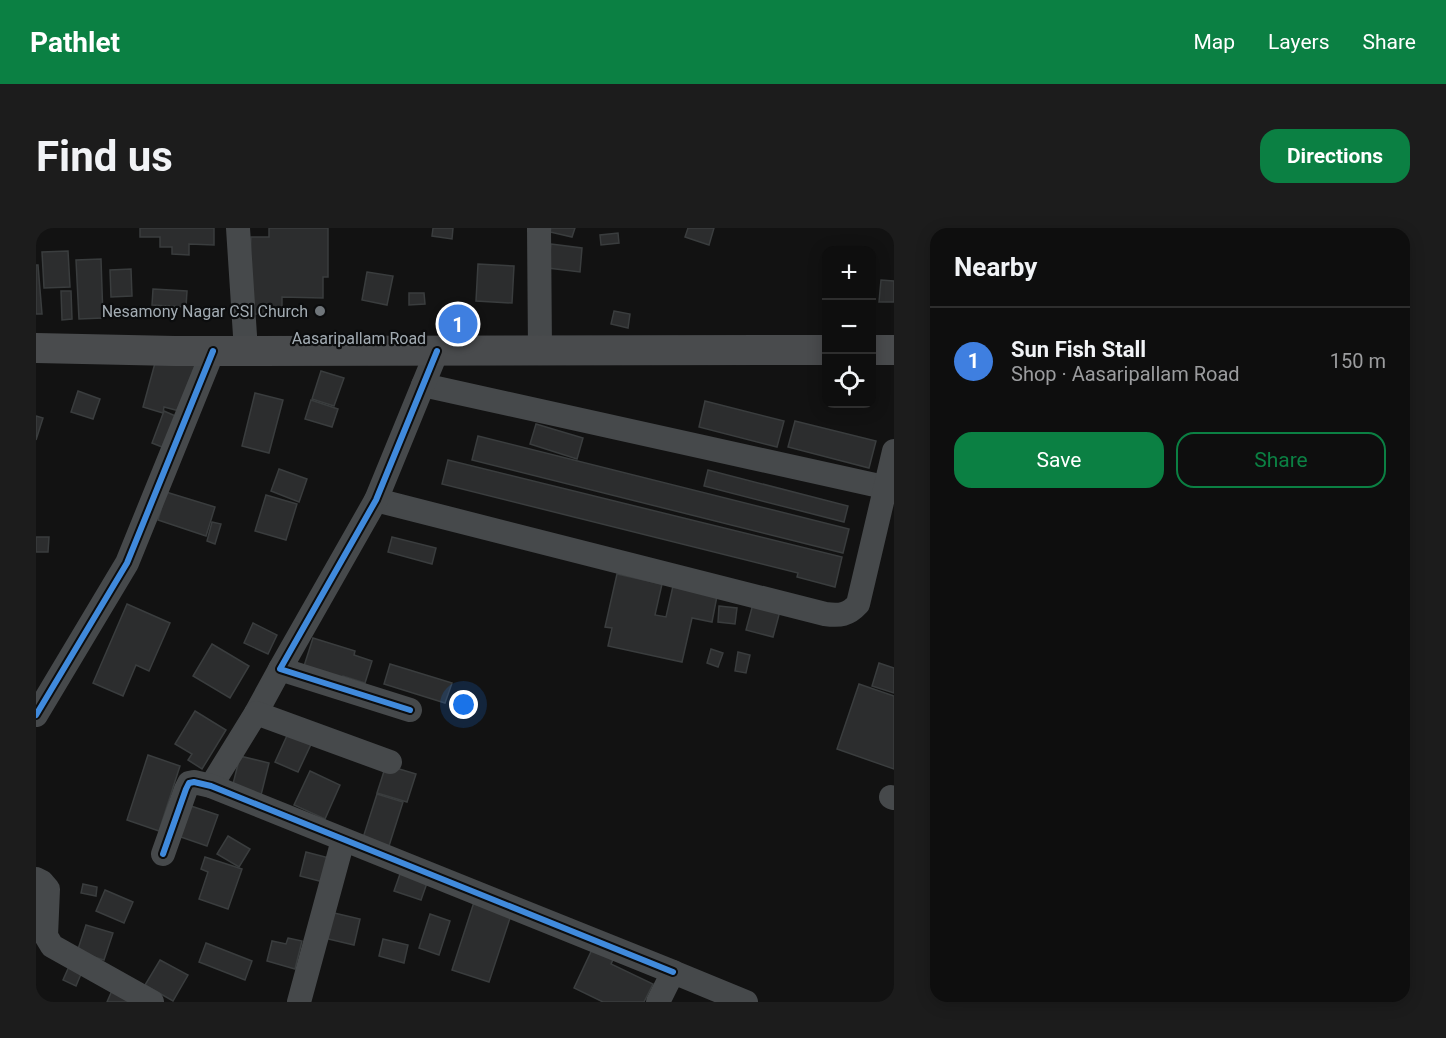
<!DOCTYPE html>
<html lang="en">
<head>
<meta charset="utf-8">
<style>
	:root { --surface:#0e0e0e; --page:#1c1c1c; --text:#f1f3f6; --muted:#9b9c9e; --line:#2e2e2e; --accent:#0b8043 }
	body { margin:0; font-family:Roboto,sans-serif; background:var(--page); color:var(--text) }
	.controls { position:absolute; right:18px; top:18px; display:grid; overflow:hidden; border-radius:12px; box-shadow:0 3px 15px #0003 }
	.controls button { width:54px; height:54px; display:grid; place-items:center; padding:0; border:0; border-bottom:2px solid var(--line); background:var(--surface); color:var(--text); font:30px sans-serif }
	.you { position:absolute; left:428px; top:477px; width:21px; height:21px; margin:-15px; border:4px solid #fff; border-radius:50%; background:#1a73e8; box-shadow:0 0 0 9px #1a73e833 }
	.badge { display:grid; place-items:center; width:39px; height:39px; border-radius:50%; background:var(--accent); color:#fff; font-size:20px; font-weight:700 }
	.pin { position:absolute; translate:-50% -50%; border:3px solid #fff; box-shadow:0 2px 6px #0006 }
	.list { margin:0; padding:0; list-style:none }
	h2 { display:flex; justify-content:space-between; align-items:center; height:78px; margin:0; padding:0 24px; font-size:26px }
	h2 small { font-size:20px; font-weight:400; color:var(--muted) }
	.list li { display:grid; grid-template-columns:39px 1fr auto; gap:18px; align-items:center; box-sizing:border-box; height:108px; padding:0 24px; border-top:2px solid var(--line) }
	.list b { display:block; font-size:22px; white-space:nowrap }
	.list p { margin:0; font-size:20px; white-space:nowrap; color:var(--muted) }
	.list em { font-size:20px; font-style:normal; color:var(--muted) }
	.actions { display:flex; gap:12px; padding:18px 24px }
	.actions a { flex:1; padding:14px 0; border:2px solid var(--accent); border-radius:18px; text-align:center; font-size:21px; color:var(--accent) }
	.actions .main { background:var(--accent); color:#fff }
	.icon { flex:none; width:33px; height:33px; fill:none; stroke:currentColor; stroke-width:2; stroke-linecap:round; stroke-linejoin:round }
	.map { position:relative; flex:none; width:858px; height:774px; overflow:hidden; border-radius:18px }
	header { display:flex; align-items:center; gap:36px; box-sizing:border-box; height:84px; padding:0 30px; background:var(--accent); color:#fff }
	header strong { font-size:28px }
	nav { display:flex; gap:33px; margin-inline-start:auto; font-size:21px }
	.intro { display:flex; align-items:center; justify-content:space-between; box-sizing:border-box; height:144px; padding:0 36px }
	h1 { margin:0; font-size:42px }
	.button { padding:15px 27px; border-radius:18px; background:var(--accent); color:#fff; font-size:21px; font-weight:700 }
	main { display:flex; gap:36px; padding:0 36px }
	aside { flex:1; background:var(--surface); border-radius:18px; box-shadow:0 3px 15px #0003 }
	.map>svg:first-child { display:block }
	.building { fill:#2c2d2e; stroke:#3a3d3e; stroke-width:1.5 }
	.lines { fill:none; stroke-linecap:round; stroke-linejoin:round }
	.minor { stroke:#46494b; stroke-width:24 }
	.major { stroke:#494b4d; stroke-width:30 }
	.cycleway-casing { stroke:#0c0d0e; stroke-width:10 }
	.cycleway { stroke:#408adc; stroke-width:6 }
	.poi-dot { fill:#70767b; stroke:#0c0d0e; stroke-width:2 }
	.labels { text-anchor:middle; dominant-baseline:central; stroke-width:4.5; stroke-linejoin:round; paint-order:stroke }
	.poi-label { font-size:16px; fill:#a3acb3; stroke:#0c0d0e; text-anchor:end }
	.street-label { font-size:16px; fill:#a3acb3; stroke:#0c0d0e }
</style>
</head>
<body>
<header>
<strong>Pathlet</strong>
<nav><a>Map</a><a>Layers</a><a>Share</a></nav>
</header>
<div class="intro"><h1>Find us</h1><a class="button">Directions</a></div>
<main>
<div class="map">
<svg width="858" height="774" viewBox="0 0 858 774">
	<rect width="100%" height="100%" fill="#121212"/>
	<g class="building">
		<polygon points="104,0 178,0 178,17 153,16 153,27 136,26 136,19 124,19 124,9 104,9"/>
		<polygon points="233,0 292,0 292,49 287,49 287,70 246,69 246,86 212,86 215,9 233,9"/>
		<polygon points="397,0 417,0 416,11 396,8"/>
		<polygon points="515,0 539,0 536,9 514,4"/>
		<polygon points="652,0 678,0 673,17 649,9"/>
		<polygon points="582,5 583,15 565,17 564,7"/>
		<polygon points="515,16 546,20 544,44 512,40"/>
		<polygon points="32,23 34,59 8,60 6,24"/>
		<polygon points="65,31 67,90 43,91 40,32"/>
		<polygon points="442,36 478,38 476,75 440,73"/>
		<polygon points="0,37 2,37 6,86 0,86"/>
		<polygon points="95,41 96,68 75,69 74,42"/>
		<polygon points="331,44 357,48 351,77 326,72"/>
		<polygon points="845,52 858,53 858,74 843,74"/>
		<polygon points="117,61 151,63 150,79 116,77"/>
		<polygon points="25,63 35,63 36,91 26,92"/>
		<polygon points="373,65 388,65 389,76 373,77"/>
		<polygon points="578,83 594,86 592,100 575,96"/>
		<polygon points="122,124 167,125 151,185 128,179 127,185 107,179"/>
		<polygon points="285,143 308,150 298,178 276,171"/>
		<polygon points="42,163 64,171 57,191 35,184"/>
		<polygon points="219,165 247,172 233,225 206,218"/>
		<polygon points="275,172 302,181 296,199 269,191"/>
		<polygon points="669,173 748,193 741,219 663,199"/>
		<polygon points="128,183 144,190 131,221 116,215"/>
		<polygon points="0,188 7,190 0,212"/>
		<polygon points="759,193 840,213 833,240 752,219"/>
		<polygon points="500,196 547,210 541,231 494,216"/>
		<polygon points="442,208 813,301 807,325 436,232"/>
		<polygon points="412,232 806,329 799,359 761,349 762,345 406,256"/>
		<polygon points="243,241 271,251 263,274 235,263"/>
		<polygon points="672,242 812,278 808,294 668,258"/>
		<polygon points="130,264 179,279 170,308 122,292"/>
		<polygon points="230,267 261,276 250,312 219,303"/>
		<polygon points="176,294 185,296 179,316 171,313"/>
		<polygon points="0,309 13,309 12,324 0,324"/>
		<polygon points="356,309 400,320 396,336 352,324"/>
		<polygon points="581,346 626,356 619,387 630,389 637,358 681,368 676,394 656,390 646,434 572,418 576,400 569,399"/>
		<polygon points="91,376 134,395 113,443 100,437 87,468 57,455"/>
		<polygon points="717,376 744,383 737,409 710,402"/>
		<polygon points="683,378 701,380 699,396 682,394"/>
		<polygon points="217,395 241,407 232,426 208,415"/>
		<polygon points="277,410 319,423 318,427 336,433 329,455 307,448 307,451 268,438"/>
		<polygon points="176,416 213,438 194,470 157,448"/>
		<polygon points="675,421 687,425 682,439 671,435"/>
		<polygon points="702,424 714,427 710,445 699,443"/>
		<polygon points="843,435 858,440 858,465 836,458"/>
		<polygon points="354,436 416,455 409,475 348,456"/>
		<polygon points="823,456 858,468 858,541 801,521"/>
		<polygon points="159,483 190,502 166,541 152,532 156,526 139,516"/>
		<polygon points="254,501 277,512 262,544 239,534"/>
		<polygon points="112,527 144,538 123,603 91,592"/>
		<polygon points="204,528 233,535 225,567 196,560"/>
		<polygon points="350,537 380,546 371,574 341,565"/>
		<polygon points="274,543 304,557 289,591 258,577"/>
		<polygon points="341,566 367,574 352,621 326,613"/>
		<polygon points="149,576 182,587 171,618 139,607"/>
		<polygon points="192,608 214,621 203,639 181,626"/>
		<polygon points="270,624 297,631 291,655 264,648"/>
		<polygon points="169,629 206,641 192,681 163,671 172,644 165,641"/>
		<polygon points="364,646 391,655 385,672 358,663"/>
		<polygon points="47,656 61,659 60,668 45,665"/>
		<polygon points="69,662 97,674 88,695 60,683"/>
		<polygon points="439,671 476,684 453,754 416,742"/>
		<polygon points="294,684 324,691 318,717 288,710"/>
		<polygon points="394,686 414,693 403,727 383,720"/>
		<polygon points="50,697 77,705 68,732 41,724"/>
		<polygon points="252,710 266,713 259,741 231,733 236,713 250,716"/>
		<polygon points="347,711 372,717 368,735 343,728"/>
		<polygon points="560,713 581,723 575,736 617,756 608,774 567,774 538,760"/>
		<polygon points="170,715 216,733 209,752 163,734"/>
		<polygon points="124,732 152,747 137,773 109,757"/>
		<polygon points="35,734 48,739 40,758 27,752"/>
		<polygon points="78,758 97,774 71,774"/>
	</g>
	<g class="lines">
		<g class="minor">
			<polyline points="202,0 210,123"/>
			<polyline points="503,0 504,122"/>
			<polyline points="387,157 848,259"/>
			<path d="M340,272L789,386C804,388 812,387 822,376L858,223"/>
			<polyline points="374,482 244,441 340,272 401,123"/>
			<polyline points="220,485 244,441"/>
			<polyline points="0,487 91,335 177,123"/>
			<polyline points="175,558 220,485 354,534"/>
			<polyline points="855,569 858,570"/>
			<polyline points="127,626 150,561 153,555 158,554 175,558 637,744"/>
			<polyline points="0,651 6,654 12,661 10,708 16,718 116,774"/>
			<polyline points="263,774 307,612"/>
			<polyline points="622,774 637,744 710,774"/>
		</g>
		<g class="major">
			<polyline points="0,120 139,123 790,122"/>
			<polyline points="836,122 858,122"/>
		</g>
		<defs>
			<g id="cycleway">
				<polyline points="374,482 244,441 340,272 401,123"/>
				<polyline points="0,487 91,335 177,123"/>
				<polyline points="127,626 150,561 153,555 158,554 175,558 637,744"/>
			</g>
		</defs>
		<use href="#cycleway" class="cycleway-casing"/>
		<use href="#cycleway" class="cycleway"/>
	</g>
	<circle class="poi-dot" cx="284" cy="83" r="6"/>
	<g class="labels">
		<g class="poi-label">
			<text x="272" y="83">Nesamony Nagar CSI Church</text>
		</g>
		<g class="street-label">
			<text x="323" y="110">Aasaripallam Road</text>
		</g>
	</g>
</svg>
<div class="controls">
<button>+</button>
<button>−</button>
<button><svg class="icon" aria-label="locate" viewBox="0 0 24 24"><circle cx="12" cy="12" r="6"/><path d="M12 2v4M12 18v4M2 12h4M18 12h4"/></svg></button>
</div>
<div class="you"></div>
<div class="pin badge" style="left:422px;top:96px;background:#3f7fe0">1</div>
</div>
<aside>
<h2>Nearby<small></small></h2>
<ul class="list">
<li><span class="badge" style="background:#3f7fe0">1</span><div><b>Sun Fish Stall</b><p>Shop · Aasaripallam Road</p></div><em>150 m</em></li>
</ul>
<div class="actions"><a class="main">Save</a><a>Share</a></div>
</aside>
</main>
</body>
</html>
